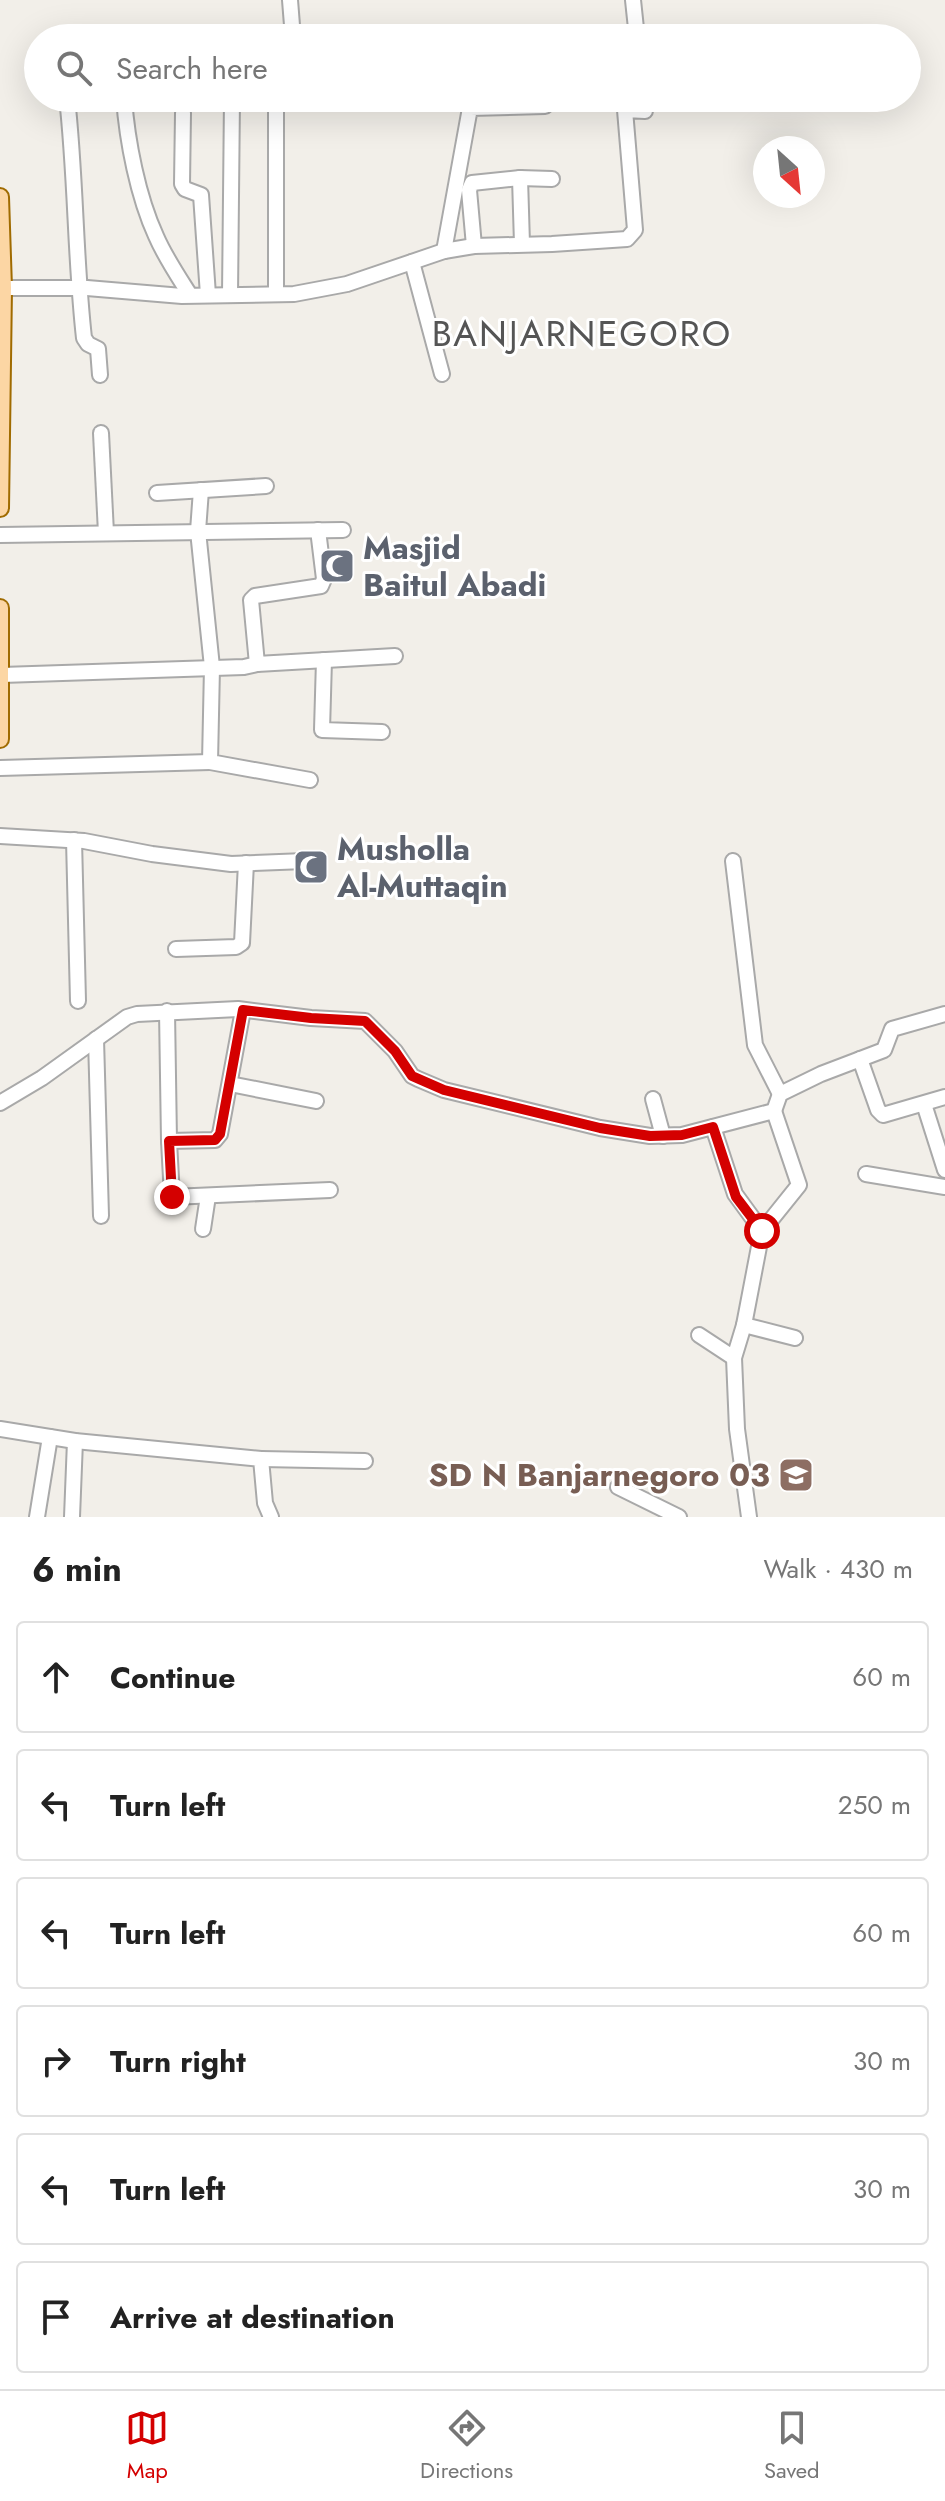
<!DOCTYPE html>
<html lang="en">
<head>
<meta charset="utf-8">
<style>
	:root { --surface:#fff; --page:#f6f6f6; --text:#222; --muted:#767676; --line:#e0e0e0; --accent:#d40000 }
	body { margin:0; font-family:Jost,sans-serif; background:var(--page); color:var(--text) }
	.compass { position:absolute; left:753px; top:136px; width:72px; height:72px; border-radius:50%; background:var(--surface); box-shadow:0 8px 32px #0002; rotate:153deg }
	.stop { position:absolute; width:24px; height:24px; margin:-18px; border:6px solid #d40000; border-radius:50%; background:#fff }
	.stop.end { background:#d40000; border-color:#fff; box-shadow:0 2px 8px #0008 }
	.list { margin:0; padding:0; list-style:none }
	h2 { display:flex; justify-content:space-between; align-items:center; height:104px; margin:0; padding:0 32px; font-size:34px }
	h2 small { font-size:26px; font-weight:400; color:var(--muted) }
	.list li { display:grid; grid-template-columns:52px 1fr auto; gap:24px; align-items:center; box-sizing:border-box; height:112px; margin:0 16px 16px; padding:0 16px; border:2px solid var(--line); border-radius:8px }
	.list b { display:block; font-size:30px; white-space:nowrap }
	.list em { font-size:26px; font-style:normal; color:var(--muted) }
	.icon { flex:none; width:44px; height:44px; fill:none; stroke:currentColor; stroke-width:2; stroke-linecap:round; stroke-linejoin:round }
	.map { position:relative; flex:none; width:945px; height:1517px; overflow:hidden }
	.search { position:absolute; background:var(--surface); box-shadow:0 8px 32px #0002; left:24px; right:24px; top:24px; height:88px; display:flex; align-items:center; gap:20px; box-sizing:border-box; padding:0 28px; border-radius:44px; color:var(--muted); font-size:30px }
	.sheet { height:872px; background:var(--surface) }
	nav { display:flex; justify-content:space-around; align-items:center; box-sizing:border-box; height:112px; border-top:2px solid var(--line); background:var(--surface); font-size:22px; color:var(--muted) }
	nav a { display:grid; justify-items:center; gap:4px }
	nav .on { color:var(--accent) }
	.map>svg:first-child { display:block }
	.lines { fill:none; stroke-linecap:round; stroke-linejoin:round }
	.minor-casing { stroke:#a9a9a9; stroke-width:18 }
	.major-casing { stroke:#a06b00; stroke-width:20 }
	.minor { stroke:#fff; stroke-width:14 }
	.major { stroke:#fcd6a4; stroke-width:16 }
	.route { stroke:#d40000; stroke-width:10 }
	.labels { text-anchor:middle; dominant-baseline:central; stroke-width:6; stroke-linejoin:round; paint-order:stroke }
	.worship-label { font-size:32px; font-weight:bold; fill:#5b616d; stroke:#fff; text-anchor:start }
	.education-label { font-size:32px; font-weight:bold; fill:#785e54; stroke:#fff; text-anchor:end }
	.quarter-label { font-size:36px; letter-spacing:2px; fill:#555; stroke:#fff }
</style>
</head>
<body>
<div class="map">
<svg width="945" height="1517" viewBox="0 0 945 1517">
	<rect width="100%" height="100%" fill="#f2efe9"/>
	<g class="lines">
		<defs>
			<g id="minor">
				<polyline points="290,0 293,38"/>
				<polyline points="633,0 637,38"/>
				<path d="M67,98C76,178 75,258 84,338L88,344L98,349L100,375"/>
				<path d="M124,98C127,141 138,197 156,236C165,257 178,276 190,295"/>
				<polyline points="276,98 276,294"/>
				<polyline points="183,113 182,184 185,189 201,195 208,295"/>
				<polyline points="520,178 522,244"/>
				<polyline points="474,246 469,190 472,183 520,178 552,179"/>
				<polyline points="444,251 470,108 545,106"/>
				<polyline points="412,262 442,374"/>
				<polyline points="3,288 87,288 182,296 294,294 347,284 444,251 474,246 552,244 627,239 635,230 625,110 645,111 646,98"/>
				<polyline points="230,295 232,98"/>
				<polyline points="101,433 106,533"/>
				<polyline points="201,490 198,531 212,667 210,762 310,780"/>
				<polyline points="157,493 266,486"/>
				<polyline points="318,530 324,579 321,586 255,596 251,600 257,664 395,656"/>
				<polyline points="0,535 343,530"/>
				<polyline points="324,660 322,730 382,732"/>
				<polyline points="2,675 244,667 257,664"/>
				<polyline points="0,768 210,762"/>
				<polyline points="0,836 84,841 152,854 231,864 305,861"/>
				<polyline points="74,840 78,1001"/>
				<polyline points="733,861 755,1045 780,1094"/>
				<polyline points="176,949 236,947 242,943 246,863"/>
				<polyline points="167,1011 169,1141 172,1197 330,1190"/>
				<polyline points="96,1039 101,1216"/>
				<polyline points="860,1059 878,1110 883,1115 945,1097"/>
				<polyline points="230,1084 316,1101"/>
				<polyline points="653,1099 663,1136"/>
				<polyline points="0,1103 42,1078 127,1017 137,1014 238,1009 311,1018 365,1021 395,1051 412,1076 418,1079 444,1090 600,1128 650,1136 682,1135 774,1111 780,1094 821,1074 884,1050 892,1029 945,1014"/>
				<polyline points="924,1104 945,1170"/>
				<polyline points="713,1127 735,1194 762,1231"/>
				<polyline points="169,1141 215,1140 220,1134 243,1010"/>
				<polyline points="866,1174 945,1187"/>
				<polyline points="203,1229 208,1196"/>
				<polyline points="744,1325 795,1338"/>
				<polyline points="699,1335 734,1358"/>
				<polyline points="0,1429 75,1441 261,1459 265,1503 271,1517"/>
				<polyline points="261,1459 365,1461"/>
				<polyline points="618,1487 679,1517"/>
				<polyline points="37,1517 50,1437"/>
				<polyline points="72,1517 75,1441"/>
				<polyline points="749,1517 737,1429 734,1358 744,1325 762,1231 799,1185 774,1111"/>
			</g>
			<g id="major">
				<polyline points="0,197 3,288 0,508"/>
				<polyline points="0,608 0,739"/>
			</g>
		</defs>
		<use href="#minor" class="minor-casing"/>
		<use href="#major" class="major-casing"/>
		<use href="#minor" class="minor"/>
		<use href="#major" class="major"/>
	</g>
	<g class="lines">
		<polyline class="route" points="172,1197 169,1141 215,1140 220,1134 243,1010 311,1018 365,1021 395,1051 412,1076 444,1090 600,1128 650,1136 682,1135 713,1127 736,1197 762,1231"/>
	</g>
	<defs>
		<symbol id="mosque-square" viewBox="-11 -11 22 22"><rect x="-9" y="-9" width="18" height="18" rx="4" fill="#6b7280" stroke="#fff"/><path d="M3.5-4.9A6 6 0 1 0 3.5 4.9A5 5 0 1 1 3.5-4.9Z" fill="#fff"/></symbol>
		<symbol id="school-square" viewBox="-11 -11 22 22"><rect x="-9" y="-9" width="18" height="18" rx="4" fill="#8d6e63" stroke="#fff"/><path d="M0-5L7-2L0 1L-7-2ZM-4 1L0 2.5L4 1V4Q0 6-4 4Z" fill="#fff"/></symbol>
	</defs>
	<g fill-rule="evenodd">
		<use href="#mosque-square" x="317" y="546" width="40" height="40"/>
		<use href="#mosque-square" x="291" y="847" width="40" height="40"/>
		<use href="#school-square" x="776" y="1455" width="40" height="40"/>
	</g>
	<g class="labels">
		<g class="worship-label">
			<text x="363" y="548">Masjid<tspan x="363" dy="37">Baitul Abadi</tspan></text>
			<text x="337" y="849">Musholla<tspan x="337" dy="37">Al-Muttaqin</tspan></text>
		</g>
		<g class="education-label">
			<text x="770" y="1475">SD N Banjarnegoro 03</text>
		</g>
		<g class="quarter-label">
			<text x="582" y="333">BANJARNEGORO</text>
		</g>
	</g>
</svg>
<svg class="compass" viewBox="-18 -18 36 36"><path d="M0-13l5 13h-10z" fill="#e53935"/><path d="M0 13l5-13h-10z" fill="#767676"/></svg>
<div class="stop" style="left:762px;top:1231px"></div>
<div class="stop end" style="left:172px;top:1197px"></div>
<div class="search"><svg class="icon" aria-label="search" viewBox="0 0 24 24"><circle cx="10" cy="10" r="6"/><path d="M15 15l6 6"/></svg>Search here</div>
</div>
<section class="sheet">
<h2>6 min<small>Walk · 430 m</small></h2>
<ul class="list">
<li><svg class="icon" aria-label="ahead" viewBox="0 0 24 24"><path d="M12 20V5M6 11l6-6 6 6"/></svg><div><b>Continue</b></div><em>60 m</em></li>
<li><svg class="icon" aria-label="left" viewBox="0 0 24 24"><path d="M17 20v-9H6M10 6l-5 5 5 5"/></svg><div><b>Turn left</b></div><em>250 m</em></li>
<li><svg class="icon" aria-label="left" viewBox="0 0 24 24"><path d="M17 20v-9H6M10 6l-5 5 5 5"/></svg><div><b>Turn left</b></div><em>60 m</em></li>
<li><svg class="icon" aria-label="right" viewBox="0 0 24 24"><path d="M7 20v-9h11M14 6l5 5-5 5"/></svg><div><b>Turn right</b></div><em>30 m</em></li>
<li><svg class="icon" aria-label="left" viewBox="0 0 24 24"><path d="M17 20v-9H6M10 6l-5 5 5 5"/></svg><div><b>Turn left</b></div><em>30 m</em></li>
<li><svg class="icon" aria-label="arrive" viewBox="0 0 24 24"><path d="M6 21V4h12l-3 4 3 4H6"/></svg><div><b>Arrive at destination</b></div></li>
</ul>
</section>
<nav>
<a class="on"><svg class="icon" aria-label="map" viewBox="0 0 24 24"><path d="M3 6l6-2 6 2 6-2v14l-6 2-6-2-6 2zM9 4v14M15 6v14"/></svg>Map</a>
<a><svg class="icon" aria-label="directions" viewBox="0 0 24 24"><path d="M12 3l9 9-9 9-9-9zM9 14v-3h6M13 9l2 2-2 2"/></svg>Directions</a>
<a><svg class="icon" aria-label="saved" viewBox="0 0 24 24"><path d="M7 4h10v16l-5-4-5 4z"/></svg>Saved</a>
</nav>
</body>
</html>
